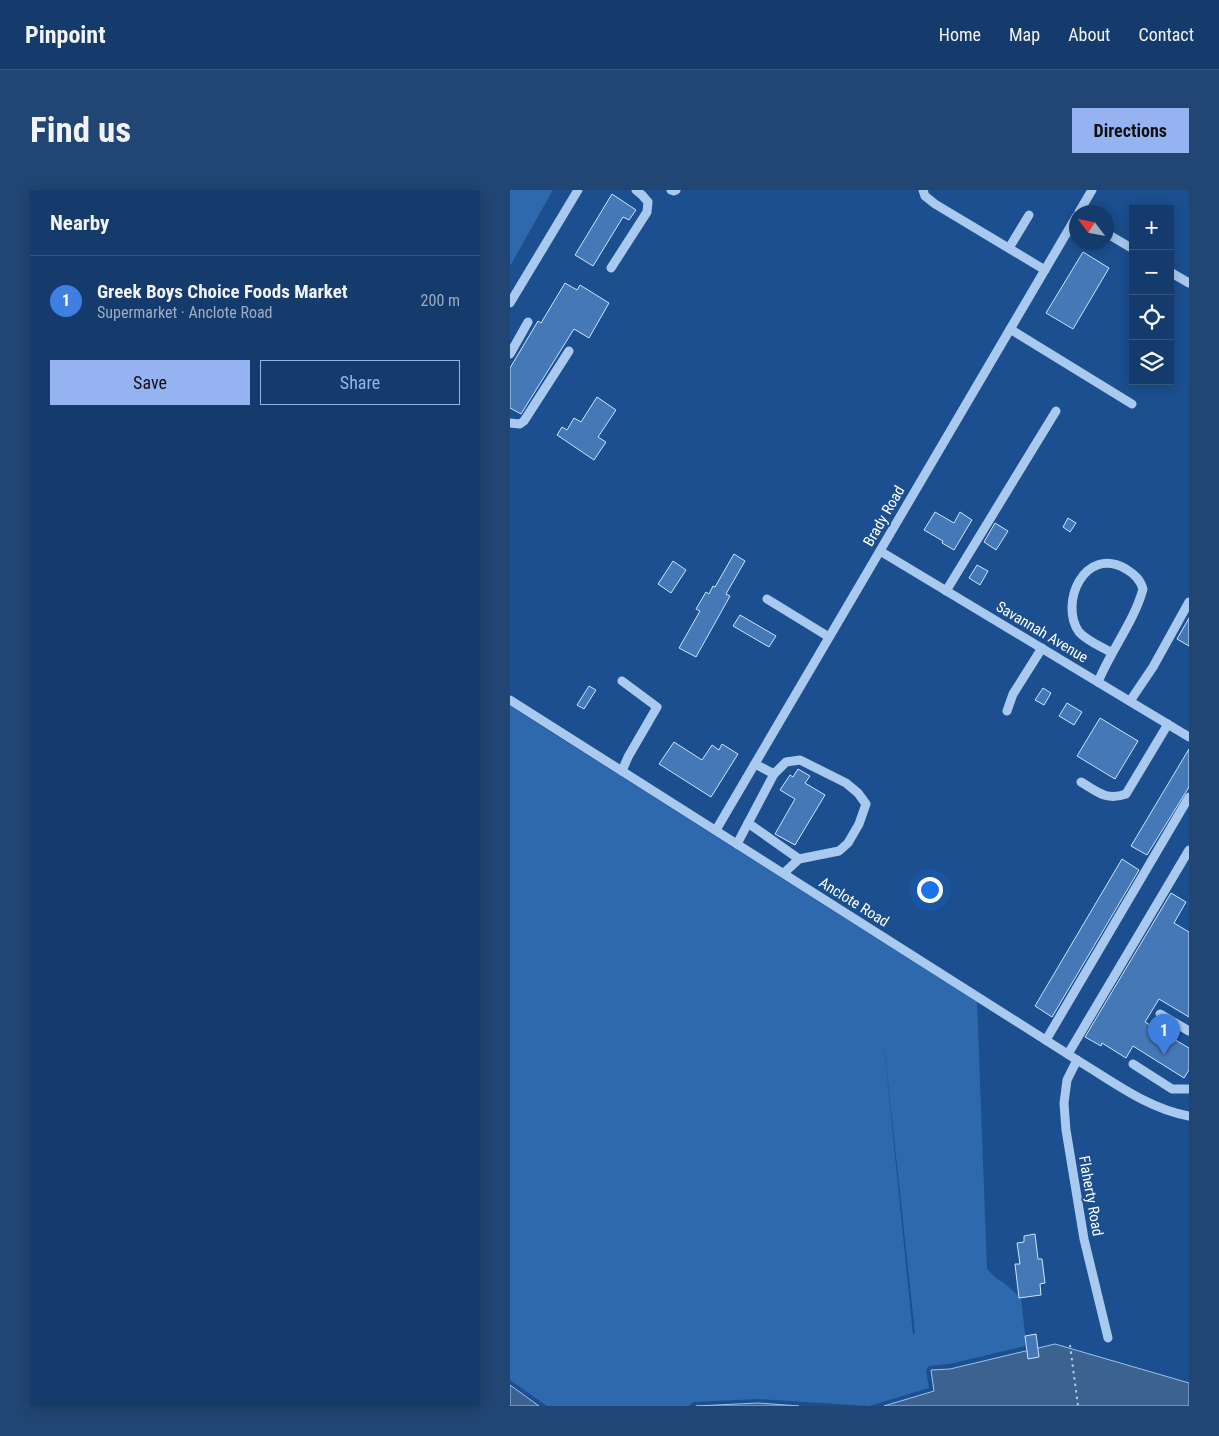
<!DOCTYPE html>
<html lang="en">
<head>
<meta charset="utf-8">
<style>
	:root { --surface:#143b6b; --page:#214673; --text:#f1f3f6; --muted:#9dadc1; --line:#33557e; --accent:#95b2f1 }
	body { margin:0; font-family:"Roboto Condensed",sans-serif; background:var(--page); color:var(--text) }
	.controls { position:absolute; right:15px; top:15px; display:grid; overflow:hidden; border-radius:0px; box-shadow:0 2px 12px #0003 }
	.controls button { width:45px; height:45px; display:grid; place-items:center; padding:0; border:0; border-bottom:1px solid var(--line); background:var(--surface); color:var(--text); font:25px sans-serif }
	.compass { position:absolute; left:559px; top:15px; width:45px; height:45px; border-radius:50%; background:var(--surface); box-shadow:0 2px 12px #0003; rotate:302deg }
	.you { position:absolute; left:419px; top:699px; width:18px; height:18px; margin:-12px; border:4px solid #fff; border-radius:50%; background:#1a73e8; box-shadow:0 0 0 8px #1a73e833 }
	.badge { display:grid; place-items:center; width:32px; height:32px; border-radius:50%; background:var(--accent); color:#fff; font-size:16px; font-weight:700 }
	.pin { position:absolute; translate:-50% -41px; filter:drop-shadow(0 1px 2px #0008) }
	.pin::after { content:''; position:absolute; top:26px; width:18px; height:15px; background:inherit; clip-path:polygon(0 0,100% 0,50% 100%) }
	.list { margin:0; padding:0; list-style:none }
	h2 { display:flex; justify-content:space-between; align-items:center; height:65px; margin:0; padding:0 20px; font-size:21px }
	h2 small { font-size:16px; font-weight:400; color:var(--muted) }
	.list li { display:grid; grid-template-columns:32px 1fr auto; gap:15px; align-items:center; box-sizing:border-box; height:90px; padding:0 20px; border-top:1px solid var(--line) }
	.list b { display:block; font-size:19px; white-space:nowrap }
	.list p { margin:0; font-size:16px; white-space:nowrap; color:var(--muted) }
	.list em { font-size:16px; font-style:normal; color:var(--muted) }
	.actions { display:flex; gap:10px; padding:15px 20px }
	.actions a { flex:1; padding:11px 0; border:1px solid var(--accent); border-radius:0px; text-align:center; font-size:18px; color:var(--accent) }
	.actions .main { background:var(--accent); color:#111 }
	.icon { flex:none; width:28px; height:28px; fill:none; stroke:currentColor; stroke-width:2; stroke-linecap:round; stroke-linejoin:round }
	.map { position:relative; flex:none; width:679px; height:1216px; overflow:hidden; border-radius:0px }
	header { display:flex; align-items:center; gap:30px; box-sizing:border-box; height:70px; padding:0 25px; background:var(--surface); border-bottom:1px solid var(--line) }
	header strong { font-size:24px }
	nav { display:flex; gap:28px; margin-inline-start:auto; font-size:18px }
	.intro { display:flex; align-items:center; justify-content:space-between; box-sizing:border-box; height:120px; padding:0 30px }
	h1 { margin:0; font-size:35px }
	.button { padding:12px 22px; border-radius:0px; background:var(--accent); color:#111; font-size:18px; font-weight:700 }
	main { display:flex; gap:30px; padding:0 30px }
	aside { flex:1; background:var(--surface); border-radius:0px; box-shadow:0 2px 12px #0003 }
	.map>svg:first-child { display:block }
	.green { fill:#2e69ad; fill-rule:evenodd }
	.water { fill:#3c6290; stroke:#9cc4f0 }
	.building { fill:#4478b7; stroke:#cfe3fa }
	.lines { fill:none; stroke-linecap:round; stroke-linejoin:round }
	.path { stroke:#a9c9ee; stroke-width:2; stroke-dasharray:2.5 4; stroke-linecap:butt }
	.minor { stroke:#a9c9ee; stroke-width:9 }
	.labels { text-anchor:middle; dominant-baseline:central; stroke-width:4; stroke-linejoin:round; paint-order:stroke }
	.street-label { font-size:15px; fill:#fff; stroke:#1b4f8f }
</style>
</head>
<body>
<header>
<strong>Pinpoint</strong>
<nav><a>Home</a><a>Map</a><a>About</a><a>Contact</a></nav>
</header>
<div class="intro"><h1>Find us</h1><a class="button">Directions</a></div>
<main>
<aside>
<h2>Nearby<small></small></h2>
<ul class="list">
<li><span class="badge" style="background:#3f7fe0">1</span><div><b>Greek Boys Choice Foods Market</b><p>Supermarket · Anclote Road</p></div><em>200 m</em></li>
</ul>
<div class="actions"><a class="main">Save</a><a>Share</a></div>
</aside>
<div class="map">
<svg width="679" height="1216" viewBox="0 0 679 1216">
	<rect width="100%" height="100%" fill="#1b4f8f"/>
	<g class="green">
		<polygon points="0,0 43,0 0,76"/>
		<path d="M0,516L467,812L477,1079L486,1088L494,1093L511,1108L515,1143V1156L439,1174L419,1176L416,1180L419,1198L359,1216L248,1209L183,1212L179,1216H37L0,1190ZM373,845L405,1143L403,1145Z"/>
	</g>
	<g class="water">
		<polygon points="545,1154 679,1193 679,1216 374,1216 424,1201 421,1180 440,1179"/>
		<polygon points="0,1195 29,1216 0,1216"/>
		<polygon points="248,1213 289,1216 186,1216"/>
	</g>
	<g class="building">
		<polygon points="102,4 126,20 119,30 113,27 83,76 65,65"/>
		<polygon points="573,62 599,78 563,139 536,123"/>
		<polygon points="55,93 67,100 70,95 99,113 79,148 64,139 11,224 0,218 0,178 28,131 31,133"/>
		<polygon points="87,207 106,220 88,247 96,252 84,270 47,245 52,237 57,240 64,228 71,232"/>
		<polygon points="425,322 444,333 450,322 462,330 444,360 432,353 433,351 414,340"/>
		<polygon points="558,328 566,333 560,342 553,337"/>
		<polygon points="485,333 498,341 486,360 474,352"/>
		<polygon points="224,364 235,371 216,404 220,406 186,467 169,458 190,421 186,419 196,402 199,404 203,396 205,397"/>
		<polygon points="163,371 176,380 161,403 148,394"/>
		<polygon points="467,375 478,381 470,395 459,388"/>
		<polygon points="230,425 266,446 259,457 223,436"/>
		<polygon points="679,428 679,456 667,449"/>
		<polygon points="79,496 86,500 74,519 67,515"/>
		<polygon points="533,498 541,503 534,515 525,510"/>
		<polygon points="557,513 572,522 564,535 549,526"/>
		<polygon points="590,528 628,551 605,589 567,566"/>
		<polygon points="164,552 192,570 202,555 209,560 212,554 228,564 201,607 149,574"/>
		<polygon points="679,559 679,597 637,665 621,656"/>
		<polygon points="288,579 300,586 295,593 315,605 285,655 265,644 285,609 270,600 280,585 283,587"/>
		<polygon points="612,669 629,680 542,827 525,816"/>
		<polygon points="661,703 676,712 664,733 679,742 679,827 649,809 635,832 679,858 679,880 674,888 623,856 616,868 592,853 591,856 575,847"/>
		<polygon points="525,1044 528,1069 532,1069 535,1093 530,1094 531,1105 509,1108 505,1074 510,1074 507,1053 514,1052 514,1046"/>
		<polygon points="526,1144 529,1167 518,1169 515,1146"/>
	</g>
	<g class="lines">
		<polyline class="path" points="560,1155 568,1216"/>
		<g class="minor">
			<polyline points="161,0 164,1 166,0"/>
			<polyline points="413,0 415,6 425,14 535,80"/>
			<polyline points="569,22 582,0"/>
			<polyline points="596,43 623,59"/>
			<polyline points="499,58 519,25"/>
			<polyline points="101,78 137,22 138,12 132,5 126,0"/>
			<polyline points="660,82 679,93"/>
			<polyline points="0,113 68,0"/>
			<polyline points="500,139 622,214"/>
			<polyline points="0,164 18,132"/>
			<polyline points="0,233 10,234 14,231 59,161"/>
			<polyline points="370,361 679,547"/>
			<polyline points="436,401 546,221"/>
			<polyline points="257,409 319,447"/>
			<polyline points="112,491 147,517 118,567 112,581"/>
			<path d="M588,492C601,460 624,432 633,399C630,389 624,384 616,379C574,355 549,414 569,442C577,451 592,457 602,463"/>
			<path d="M0,510L567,870C602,891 638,919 679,926"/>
			<polyline points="620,511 643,477 679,412"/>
			<polyline points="497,521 503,504 532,458"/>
			<polyline points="245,574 264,584"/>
			<path d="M571,592C588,602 596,611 616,604L658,534"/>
			<polyline points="238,633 289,669"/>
			<polyline points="206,640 566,27"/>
			<polyline points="227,654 264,584 276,572 290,570 336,593 348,603 356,614 349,634 338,653 329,661 289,669 274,683"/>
			<polyline points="650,824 679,841"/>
			<polyline points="536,850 679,607"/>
			<polyline points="558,864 679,660"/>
			<polyline points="567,870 557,890 554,913 556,940 574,1049 598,1148"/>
			<polyline points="623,874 662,899 679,899"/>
		</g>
	</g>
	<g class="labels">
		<g class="street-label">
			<text transform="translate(374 326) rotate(-60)">Brady Road</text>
			<text transform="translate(532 442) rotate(31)">Savannah Avenue</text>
			<text transform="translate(344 712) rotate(32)">Anclote Road</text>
			<text transform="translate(581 1006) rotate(80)">Flaherty Road</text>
		</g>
	</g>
</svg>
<div class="controls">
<button>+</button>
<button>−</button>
<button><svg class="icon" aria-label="locate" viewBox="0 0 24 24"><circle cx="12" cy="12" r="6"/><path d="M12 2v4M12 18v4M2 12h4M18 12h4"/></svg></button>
<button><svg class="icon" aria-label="layers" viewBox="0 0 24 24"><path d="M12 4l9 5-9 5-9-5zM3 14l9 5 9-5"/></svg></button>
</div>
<svg class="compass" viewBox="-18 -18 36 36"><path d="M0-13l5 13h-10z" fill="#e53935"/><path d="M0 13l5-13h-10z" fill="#9dadc1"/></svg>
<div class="you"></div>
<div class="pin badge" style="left:654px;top:865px;background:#3f7fe0">1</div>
</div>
</main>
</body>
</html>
